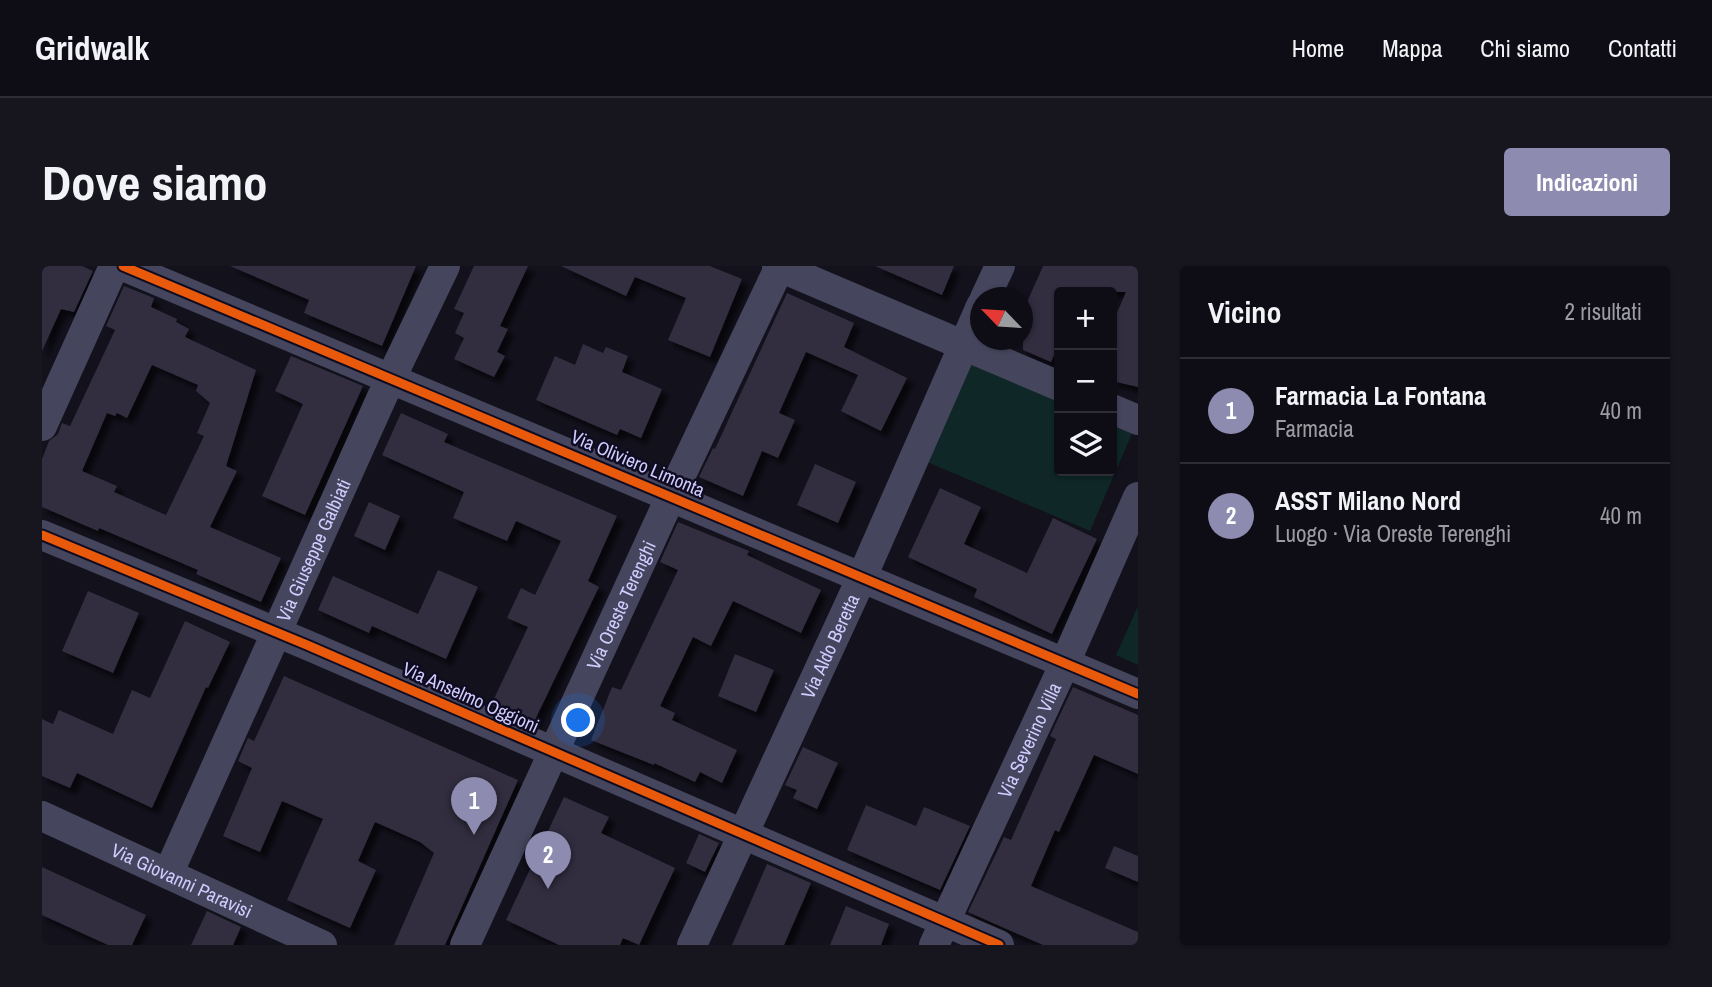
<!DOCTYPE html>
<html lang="it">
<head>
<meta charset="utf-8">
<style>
	:root { --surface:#0e0d15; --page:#17161e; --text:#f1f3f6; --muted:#9b9ca0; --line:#2e2d34; --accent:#8e8bb0 }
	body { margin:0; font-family:"Archivo Narrow",sans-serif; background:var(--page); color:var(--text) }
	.controls { position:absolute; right:21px; top:21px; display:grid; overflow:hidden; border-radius:7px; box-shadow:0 2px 5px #0004 }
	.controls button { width:63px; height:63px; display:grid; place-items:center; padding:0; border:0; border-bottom:2px solid var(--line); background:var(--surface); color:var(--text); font:35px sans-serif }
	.compass { position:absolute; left:928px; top:21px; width:63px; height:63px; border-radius:50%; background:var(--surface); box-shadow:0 2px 5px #0004; rotate:295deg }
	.you { position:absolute; left:537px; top:455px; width:24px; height:24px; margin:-18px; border:5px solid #fff; border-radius:50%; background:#1a73e8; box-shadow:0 0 0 10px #1a73e833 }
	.badge { display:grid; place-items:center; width:46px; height:46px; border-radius:50%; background:var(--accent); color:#fff; font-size:23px; font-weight:700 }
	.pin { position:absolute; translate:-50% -58px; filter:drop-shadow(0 2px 4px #0008) }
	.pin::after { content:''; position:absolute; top:37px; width:24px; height:21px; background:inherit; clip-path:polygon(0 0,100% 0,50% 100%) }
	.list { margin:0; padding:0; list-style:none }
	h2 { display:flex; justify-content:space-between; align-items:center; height:91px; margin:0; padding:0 28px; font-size:30px }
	h2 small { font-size:23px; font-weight:400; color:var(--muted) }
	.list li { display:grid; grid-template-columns:46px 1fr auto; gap:21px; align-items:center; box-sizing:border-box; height:105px; padding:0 28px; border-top:2px solid var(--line) }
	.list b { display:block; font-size:26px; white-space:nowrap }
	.list p { margin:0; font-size:23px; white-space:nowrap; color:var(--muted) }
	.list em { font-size:23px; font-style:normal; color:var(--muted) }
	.icon { flex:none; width:38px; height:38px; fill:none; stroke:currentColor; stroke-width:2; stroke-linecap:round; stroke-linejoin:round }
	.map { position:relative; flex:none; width:1096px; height:679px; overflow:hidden; border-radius:7px }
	header { display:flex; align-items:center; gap:42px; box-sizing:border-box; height:98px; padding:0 35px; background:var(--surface); border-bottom:2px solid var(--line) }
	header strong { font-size:33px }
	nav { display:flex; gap:38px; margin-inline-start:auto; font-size:24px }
	.intro { display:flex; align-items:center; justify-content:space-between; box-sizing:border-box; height:168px; padding:0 42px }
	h1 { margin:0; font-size:49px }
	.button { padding:18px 32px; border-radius:7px; background:var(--accent); color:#fff; font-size:24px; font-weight:700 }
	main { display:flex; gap:42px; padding:0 42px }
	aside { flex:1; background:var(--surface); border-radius:7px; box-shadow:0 2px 5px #0004 }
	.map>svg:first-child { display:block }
	.green { fill:#0f2727 }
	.building { fill:#302e3f; fill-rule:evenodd; filter:url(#shadow) }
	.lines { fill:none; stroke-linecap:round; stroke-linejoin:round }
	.minor { stroke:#45455d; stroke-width:30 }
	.cycleway-casing { stroke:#0f0c21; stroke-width:13 }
	.cycleway { stroke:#e8590c; stroke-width:9 }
	.labels { text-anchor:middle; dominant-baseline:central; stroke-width:5; stroke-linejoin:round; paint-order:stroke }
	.street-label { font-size:19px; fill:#d0ccff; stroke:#0f0c21 }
</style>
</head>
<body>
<header>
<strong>Gridwalk</strong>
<nav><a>Home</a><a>Mappa</a><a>Chi siamo</a><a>Contatti</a></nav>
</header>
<div class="intro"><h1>Dove siamo</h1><a class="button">Indicazioni</a></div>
<main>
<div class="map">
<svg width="1096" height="679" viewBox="0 0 1096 679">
	<defs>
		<filter id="shadow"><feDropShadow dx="6" dy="6" stdDeviation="2" flood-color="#0009"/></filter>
	</defs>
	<rect width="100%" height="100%" fill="#12111c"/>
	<g class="green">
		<polygon points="922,93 1017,133 1017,205 1070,205 1070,156 1091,165 1048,265 878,193"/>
		<polygon points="1096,340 1096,399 1074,389"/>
	</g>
	<g class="building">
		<polygon points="0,0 40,0 51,5 32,46 19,43 0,85"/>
		<polygon points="188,0 374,0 340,80 262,47 267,34"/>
		<polygon points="432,0 486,0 458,60 466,63 455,86 463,90 452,111 412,93 422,72 413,67 422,47 412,43"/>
		<polygon points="519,0 668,0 700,13 668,91 626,74 644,32 593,11 584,30"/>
		<polygon points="833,0 912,0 900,29"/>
		<polygon points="1001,0 1096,0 1096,121 1070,115 1070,58 1084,26 1017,26 1017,78 1009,96 981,84 981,45"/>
		<path d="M82,20L112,32L109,41L135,53L134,56L147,63L143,71L214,104L184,200L195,205L168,261L239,292L219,336L154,308L156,304L57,262L56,265L0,241V193L7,175L16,168L20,157L28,160L73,64L64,60ZM110,99L156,119L154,125L168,137L155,167L162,170L124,249L72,226L75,220L40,205L65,147L73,150L75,147L85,152Z"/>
		<polygon points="745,27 812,57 802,81 865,112 839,165 799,145 816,109 764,86 737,147 753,154 736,192 720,185 701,230 657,211 671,182 673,183"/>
		<polygon points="541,78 561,87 564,81 586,90 580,106 620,123 599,172 578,163 575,169 494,134 513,90 533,99"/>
		<polygon points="249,90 321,120 263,249 220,230 261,138 233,125"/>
		<polygon points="359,147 406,168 402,176 575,250 546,315 557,321 491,458 449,439 486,361 465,352 479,322 493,329 519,275 474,255 465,275 411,252 422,226 340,189"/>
		<polygon points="773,198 814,216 796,257 755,239"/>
		<polygon points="898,222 939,241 922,278 985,307 1011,252 1055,273 1010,368 932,331 935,323 866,291"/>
		<polygon points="327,236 358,250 343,284 312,270"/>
		<polygon points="636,256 707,285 705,289 779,324 759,367 691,335 669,380 651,371 618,440 633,447 630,454 695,484 680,517 658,506 653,516 612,497 612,499 549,474 570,421 579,424 636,304 618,296"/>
		<polygon points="396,304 436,321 404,393 330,360 327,367 276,344 291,310 376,348"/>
		<polygon points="46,325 97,347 71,407 20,385"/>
		<polygon points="143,355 188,376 166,422 164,421 110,542 35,507 28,522 0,510 0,453 11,458 17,444 71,468 90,424 108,432"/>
		<polygon points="693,388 732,404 714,446 676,430"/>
		<polygon points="242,410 476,514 403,679 352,679 392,587 378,576 333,556 316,595 334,604 308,662 245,634 281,553 240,535 218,586 181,570 210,502 196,495 206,472 212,475"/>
		<polygon points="1031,421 1096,449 1096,508 1052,489 1017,566 1013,564 989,620 1096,666 1096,679 1001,679 926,646 962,571 969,574 1014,473 1008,470"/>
		<polygon points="761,481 796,497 775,543 751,532 755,524 743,519"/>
		<polygon points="522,531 567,551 559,567 633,602 597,679 581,672 578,679 517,679 464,654"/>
		<polygon points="824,539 874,560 882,541 928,560 898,624 805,584"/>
		<polygon points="657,568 677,577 663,606 644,597"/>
		<polygon points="1072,580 1096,590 1096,616 1063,602"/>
		<polygon points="725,598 769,617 742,679 690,679"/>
		<polygon points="0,601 104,649 90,679 66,679 0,649"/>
		<polygon points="804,640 847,658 839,679 788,679"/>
		<polygon points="165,645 199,661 191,679 149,679"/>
	</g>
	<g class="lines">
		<g class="minor">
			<polyline points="81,0 1096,428"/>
			<polyline points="735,0 1017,120"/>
			<polyline points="943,32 958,0"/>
			<polyline points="1070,143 1096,154"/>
			<polyline points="0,160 72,0"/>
			<polyline points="0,269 265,379 957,679"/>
			<path id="s1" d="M0,550L280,679"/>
			<path id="s2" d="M126,608L340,131L403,0"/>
			<path id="s3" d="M423,679L629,230L738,0"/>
			<path id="s4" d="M650,679L820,311L939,40"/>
			<path id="s5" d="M892,679L1023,397L1096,231"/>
		</g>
		<defs>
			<g id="cycleway">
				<polyline points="81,0 1096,428"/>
				<polyline points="0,269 265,379 957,679"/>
			</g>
		</defs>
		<use href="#cycleway" class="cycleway-casing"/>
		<use href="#cycleway" class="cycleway"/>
	</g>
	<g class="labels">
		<g class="street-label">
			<text transform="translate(596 197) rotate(23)">Via Oliviero Limonta</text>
			<text stroke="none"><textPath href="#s2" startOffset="355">Via Giuseppe Galbiati</textPath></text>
			<text stroke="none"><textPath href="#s3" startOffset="374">Via Oreste Terenghi</textPath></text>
			<text stroke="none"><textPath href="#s4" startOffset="329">Via Aldo Beretta</textPath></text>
			<text transform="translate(429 431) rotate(24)">Via Anselmo Oggioni</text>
			<text stroke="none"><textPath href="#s5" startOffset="226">Via Severino Villa</textPath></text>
			<text stroke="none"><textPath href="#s1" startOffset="154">Via Giovanni Paravisi</textPath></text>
		</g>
	</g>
</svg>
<div class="controls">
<button>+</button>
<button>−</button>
<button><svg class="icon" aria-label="layers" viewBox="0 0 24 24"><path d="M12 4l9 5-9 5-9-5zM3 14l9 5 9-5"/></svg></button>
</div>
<svg class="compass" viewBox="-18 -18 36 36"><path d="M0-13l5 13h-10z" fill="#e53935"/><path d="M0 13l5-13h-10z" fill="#9b9ca0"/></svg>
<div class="you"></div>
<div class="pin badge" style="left:432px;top:569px">1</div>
<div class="pin badge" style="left:506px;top:623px">2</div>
</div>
<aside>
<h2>Vicino<small>2 risultati</small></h2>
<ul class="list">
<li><span class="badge">1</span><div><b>Farmacia La Fontana</b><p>Farmacia</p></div><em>40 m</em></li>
<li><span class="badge">2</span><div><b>ASST Milano Nord</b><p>Luogo · Via Oreste Terenghi</p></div><em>40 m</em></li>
</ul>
</aside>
</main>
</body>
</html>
